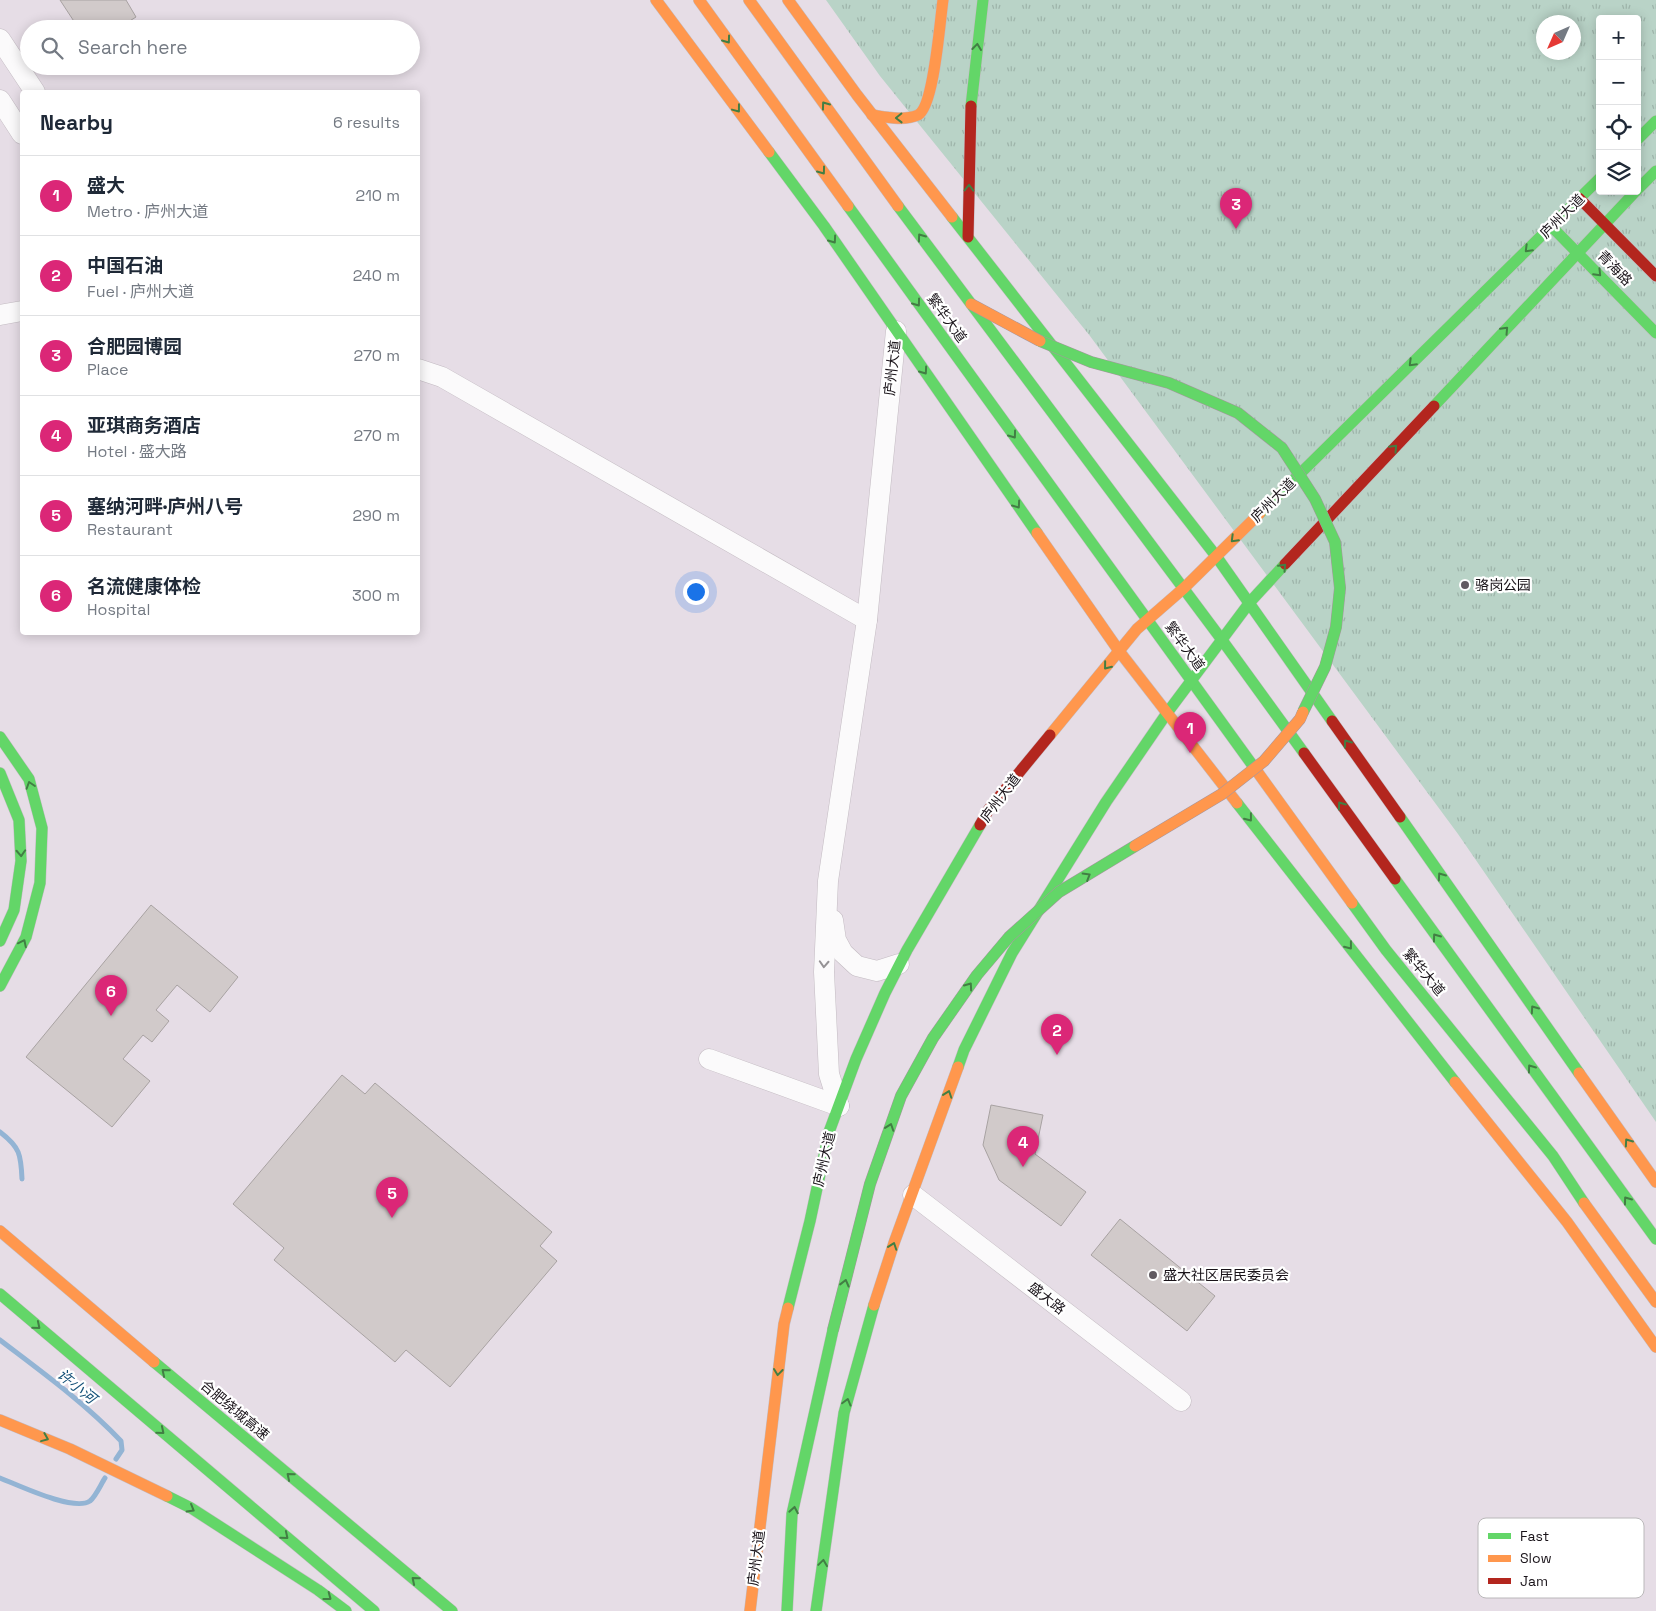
<!DOCTYPE html>
<html lang="en">
<head>
<meta charset="utf-8">
<style>
	:root { --surface:#fff; --page:#f6f6f7; --text:#1f2937; --muted:#747a83; --line:#e0e1e3; --accent:#db2777 }
	body { margin:0; font-family:"Space Grotesk","Noto Sans SC",sans-serif; background:var(--page); color:var(--text) }
	.controls { position:absolute; right:15px; top:15px; display:grid; overflow:hidden; border-radius:5px; box-shadow:0 2px 12px #0003 }
	.controls button { width:45px; height:45px; display:grid; place-items:center; padding:0; border:0; border-bottom:1px solid var(--line); background:var(--surface); color:var(--text); font:25px sans-serif }
	.compass { position:absolute; left:1536px; top:15px; width:45px; height:45px; border-radius:50%; background:var(--surface); box-shadow:0 2px 12px #0003; rotate:225deg }
	.you { position:absolute; left:695px; top:591px; width:18px; height:18px; margin:-12px; border:4px solid #fff; border-radius:50%; background:#1a73e8; box-shadow:0 0 0 8px #1a73e833 }
	.badge { display:grid; place-items:center; width:32px; height:32px; border-radius:50%; background:var(--accent); color:#fff; font-size:16px; font-weight:700 }
	.pin { position:absolute; translate:-50% -41px; filter:drop-shadow(0 1px 2px #0008) }
	.pin::after { content:''; position:absolute; top:26px; width:18px; height:15px; background:inherit; clip-path:polygon(0 0,100% 0,50% 100%) }
	.list { margin:0; padding:0; list-style:none }
	h2 { display:flex; justify-content:space-between; align-items:center; height:65px; margin:0; padding:0 20px; font-size:21px }
	h2 small { font-size:16px; font-weight:400; color:var(--muted) }
	.list li { display:grid; grid-template-columns:32px 1fr auto; gap:15px; align-items:center; box-sizing:border-box; height:80px; padding:0 20px; border-top:1px solid var(--line) }
	.list b { display:block; font-size:19px; white-space:nowrap }
	.list p { margin:0; font-size:16px; white-space:nowrap; color:var(--muted) }
	.list em { font-size:16px; font-style:normal; color:var(--muted) }
	.icon { flex:none; width:28px; height:28px; fill:none; stroke:currentColor; stroke-width:2; stroke-linecap:round; stroke-linejoin:round }
	.map { position:relative; flex:none; width:1656px; height:1611px; overflow:hidden }
	.search { position:absolute; background:var(--surface); box-shadow:0 2px 12px #0003; left:20px; top:20px; width:400px; height:55px; display:flex; align-items:center; gap:12px; box-sizing:border-box; padding:0 18px; border-radius:28px; color:var(--muted); font-size:19px }
	.panel { position:absolute; background:var(--surface); box-shadow:0 2px 12px #0003; left:20px; top:90px; width:400px; height:545px; border-radius:5px }
	.map>svg:first-child { display:block }
	.grass { fill:url(#grass-tufts); fill-rule:evenodd }
	.lines { fill:none; stroke-linecap:round; stroke-linejoin:round }
	.stream { stroke:#93b4d4; stroke-width:5 }
	.building { fill:#d1caca; stroke:#a8a2a2 }
	.street-casing { stroke:#c3bbc2; stroke-width:21 }
	.fast-casing { stroke:#c3bbc2; stroke-width:12 }
	.slow-casing { stroke:#c3bbc2; stroke-width:12 }
	.jam-casing { stroke:#c3bbc2; stroke-width:12 }
	.street { stroke:#fbfafb; stroke-width:20 }
	.fast { stroke:#63d668; stroke-width:11 }
	.slow { stroke:#ff974d; stroke-width:11 }
	.jam { stroke:#b3261e; stroke-width:11 }
	.fast-bridge-casing { stroke:#a7969f; stroke-width:12; stroke-linecap:butt }
	.slow-bridge-casing { stroke:#a7969f; stroke-width:12; stroke-linecap:butt }
	.fast-bridge { stroke:#63d668; stroke-width:11 }
	.slow-bridge { stroke:#ff974d; stroke-width:11 }
	.oneway { stroke:#427e44 }
	.oneway2 { stroke:#959295 }
	.poi-dot { fill:#615a61; stroke:#fff; stroke-width:2 }
	.labels { text-anchor:middle; dominant-baseline:central; stroke-width:4.5; stroke-linejoin:round; paint-order:stroke }
	.street-label { font-size:14px; fill:#191319; stroke:#fff }
	.poi-label { font-size:14px; fill:#191319; stroke:#fff; text-anchor:start }
	.water-label { font-size:15px; font-style:italic; fill:#135078; stroke:#fff }
	.key { fill:#fff; stroke:#bab8ba; stroke-width:1 }
	.key-label { font-size:14px; fill:#191319 }
</style>
</head>
<body>
<div class="map">
<svg width="1656" height="1611" viewBox="0 0 1656 1611">
	<defs>
		<pattern id="grass-tufts" width="24" height="20" patternUnits="userSpaceOnUse" patternTransform="scale(1.25)"><rect width="24" height="20" fill="#b9d3c7"/><path d="M3 7l-1-3M5 7V3M7 7l1-3M15 17l-1-3M17 17v-4M19 17l1-3" fill="none" stroke="#9eb4aa"/></pattern>
	</defs>
	<rect width="100%" height="100%" fill="#e6dde6"/>
	<path class="grass" d="M826,0H1656V1122L1458,834L1090,336L880,76ZM1600,19H1637V191H1600ZM1544,22H1574V52H1544Z"/>
	<g class="lines">
		<g class="stream">
			<path d="M0,1132C20,1147 21,1155 22,1179"/>
			<path d="M0,1340C42,1372 85,1403 121,1441L122,1450L116,1459"/>
			<path d="M0,1478C18,1485 74,1512 90,1501C96,1496 101,1484 105,1478"/>
		</g>
	</g>
	<g class="building">
		<polygon points="60,0 126,0 136,17 117,29 79,29"/>
		<polygon points="151,905 238,977 210,1012 177,985 156,1010 169,1021 152,1042 143,1035 123,1059 150,1081 112,1127 26,1057"/>
		<polygon points="342,1075 365,1094 375,1083 552,1232 540,1246 557,1261 450,1387 406,1350 395,1362 274,1260 284,1248 233,1204"/>
		<polygon points="991,1105 1043,1115 1035,1154 1086,1192 1061,1226 999,1180 983,1145"/>
		<polygon points="1120,1219 1215,1296 1187,1331 1091,1255"/>
	</g>
	<g class="lines">
		<defs>
			<g id="street">
				<polyline points="0,39 35,92"/>
				<polyline points="0,100 22,134"/>
				<polyline points="0,315 22,311"/>
				<polyline points="418,369 442,377 867,620"/>
				<polyline points="833,920 836,940 843,953 857,966 877,971 899,964"/>
				<polyline points="709,1059 839,1106"/>
				<polyline points="839,1106 829,1074 824,972 828,881 867,620 896,331"/>
				<polyline points="913,1195 1181,1401"/>
			</g>
			<g id="fast">
				<polyline points="971,106 983,0"/>
				<polyline points="1637,140 1656,121"/>
				<polyline points="769,152 824,226 1037,533"/>
				<polyline points="1637,190 1656,171"/>
				<polyline points="848,206 1256,770"/>
				<polyline points="898,206 1222,640 1304,753"/>
				<polyline points="952,217 1216,556 1332,721"/>
				<polyline points="1551,226 1656,333"/>
				<polyline points="1434,406 1636,191"/>
				<polyline points="1260,513 1600,178"/>
				<polyline points="0,737 29,779 42,828 40,883 26,937 0,986"/>
				<polyline points="0,773 19,820 21,861 14,910 0,941"/>
				<polyline points="1237,803 1455,1082"/>
				<polyline points="1400,817 1579,1073"/>
				<polyline points="1395,879 1656,1239"/>
				<polyline points="1352,903 1386,950 1553,1156 1584,1203"/>
				<polyline points="958,1067 964,1050 1012,953 1106,802 1167,713 1250,602 1285,564"/>
				<polyline points="0,1294 374,1611"/>
				<polyline points="788,1308 810,1221 829,1132 856,1059 885,993 907,950 980,825"/>
				<polyline points="154,1362 452,1611"/>
				<polyline points="167,1496 191,1508 318,1590 346,1611"/>
				<polyline points="787,1611 792,1514 833,1330"/>
				<polyline points="816,1611 844,1413 874,1305"/>
			</g>
			<g id="slow">
				<polyline points="656,0 769,152"/>
				<polyline points="699,0 848,206"/>
				<polyline points="749,0 898,206"/>
				<polyline points="788,0 857,95 952,217"/>
				<path d="M872,115C886,117 904,121 918,115C934,107 940,20 943,0"/>
				<polyline points="1037,533 1119,651 1237,803"/>
				<polyline points="1050,735 1137,629 1184,588 1260,513"/>
				<polyline points="1256,770 1352,903"/>
				<polyline points="1579,1073 1656,1182"/>
				<polyline points="1455,1082 1567,1222 1656,1347"/>
				<polyline points="1584,1203 1656,1302"/>
				<polyline points="0,1231 154,1362"/>
				<polyline points="874,1305 894,1243 958,1067"/>
				<polyline points="0,1420 70,1449 167,1496"/>
				<polyline points="750,1611 784,1324 788,1308"/>
			</g>
			<g id="jam">
				<polyline points="1579,198 1656,276"/>
				<polyline points="968,237 971,106"/>
				<polyline points="1285,564 1434,406"/>
				<polyline points="1332,721 1400,817"/>
				<polyline points="1304,753 1395,879"/>
				<polyline points="980,825 989,809 1050,735"/>
			</g>
		</defs>
		<use href="#street" class="street-casing"/>
		<use href="#fast" class="fast-casing"/>
		<use href="#slow" class="slow-casing"/>
		<use href="#jam" class="jam-casing"/>
		<use href="#street" class="street"/>
		<use href="#fast" class="fast"/>
		<use href="#slow" class="slow"/>
		<use href="#jam" class="jam"/>
		<defs>
			<g id="fast-bridge">
				<polyline points="1040,341 1091,362 1169,383 1238,413 1282,448 1315,499 1335,542 1340,588 1336,627 1325,667 1303,712"/>
				<polyline points="833,1330 870,1184 901,1096 933,1038 977,975 1009,937 1059,892 1135,846"/>
			</g>
			<g id="slow-bridge">
				<polyline points="971,304 1040,341"/>
				<polyline points="1135,846 1222,794 1264,761 1300,719 1303,712"/>
			</g>
		</defs>
		<use href="#fast-bridge" class="fast-bridge-casing"/>
		<use href="#slow-bridge" class="slow-bridge-casing"/>
		<use href="#fast-bridge" class="fast-bridge"/>
		<use href="#slow-bridge" class="slow-bridge"/>
	</g>
	<defs><path id="oneway-chevron" d="M-2-3.5L2.5 0L-2 3.5" fill="none" stroke-width="1.6" stroke-linecap="round" stroke-linejoin="round" transform="scale(1.25)"/></defs>
	<g class="oneway">
		<use href="#oneway-chevron" transform="translate(727 40) rotate(54)"/>
		<use href="#oneway-chevron" transform="translate(977 47) rotate(-83)"/>
		<use href="#oneway-chevron" transform="translate(825 105) rotate(-126)"/>
		<use href="#oneway-chevron" transform="translate(737 109) rotate(53)"/>
		<use href="#oneway-chevron" transform="translate(899 118) rotate(179)"/>
		<use href="#oneway-chevron" transform="translate(822 171) rotate(54)"/>
		<use href="#oneway-chevron" transform="translate(969 188) rotate(-89)"/>
		<use href="#oneway-chevron" transform="translate(921 237) rotate(-126)"/>
		<use href="#oneway-chevron" transform="translate(833 240) rotate(55)"/>
		<use href="#oneway-chevron" transform="translate(1528 249) rotate(135)"/>
		<use href="#oneway-chevron" transform="translate(1598 273) rotate(46)"/>
		<use href="#oneway-chevron" transform="translate(917 303) rotate(54)"/>
		<use href="#oneway-chevron" transform="translate(1505 330) rotate(-47)"/>
		<use href="#oneway-chevron" transform="translate(1412 363) rotate(135)"/>
		<use href="#oneway-chevron" transform="translate(924 371) rotate(55)"/>
		<use href="#oneway-chevron" transform="translate(1013 435) rotate(54)"/>
		<use href="#oneway-chevron" transform="translate(1394 448) rotate(-47)"/>
		<use href="#oneway-chevron" transform="translate(1017 505) rotate(55)"/>
		<use href="#oneway-chevron" transform="translate(1234 539) rotate(135)"/>
		<use href="#oneway-chevron" transform="translate(1283 567) rotate(-47)"/>
		<use href="#oneway-chevron" transform="translate(1107 666) rotate(129)"/>
		<use href="#oneway-chevron" transform="translate(1347 743) rotate(-125)"/>
		<use href="#oneway-chevron" transform="translate(30 785) rotate(-108)"/>
		<use href="#oneway-chevron" transform="translate(1341 805) rotate(-126)"/>
		<use href="#oneway-chevron" transform="translate(1249 818) rotate(52)"/>
		<use href="#oneway-chevron" transform="translate(21 853) rotate(87)"/>
		<use href="#oneway-chevron" transform="translate(1087 876) rotate(-31)"/>
		<use href="#oneway-chevron" transform="translate(1441 876) rotate(-125)"/>
		<use href="#oneway-chevron" transform="translate(1436 937) rotate(-126)"/>
		<use href="#oneway-chevron" transform="translate(23 943) rotate(-64)"/>
		<use href="#oneway-chevron" transform="translate(1349 946) rotate(52)"/>
		<use href="#oneway-chevron" transform="translate(969 986) rotate(-55)"/>
		<use href="#oneway-chevron" transform="translate(1534 1009) rotate(-125)"/>
		<use href="#oneway-chevron" transform="translate(1531 1068) rotate(-126)"/>
		<use href="#oneway-chevron" transform="translate(948 1094) rotate(-71)"/>
		<use href="#oneway-chevron" transform="translate(890 1127) rotate(-71)"/>
		<use href="#oneway-chevron" transform="translate(1628 1142) rotate(-125)"/>
		<use href="#oneway-chevron" transform="translate(1627 1200) rotate(-126)"/>
		<use href="#oneway-chevron" transform="translate(893 1246) rotate(-71)"/>
		<use href="#oneway-chevron" transform="translate(845 1283) rotate(-76)"/>
		<use href="#oneway-chevron" transform="translate(37 1326) rotate(40)"/>
		<use href="#oneway-chevron" transform="translate(165 1372) rotate(-140)"/>
		<use href="#oneway-chevron" transform="translate(778 1372) rotate(97)"/>
		<use href="#oneway-chevron" transform="translate(847 1402) rotate(-75)"/>
		<use href="#oneway-chevron" transform="translate(161 1431) rotate(40)"/>
		<use href="#oneway-chevron" transform="translate(45 1438) rotate(22)"/>
		<use href="#oneway-chevron" transform="translate(290 1476) rotate(-140)"/>
		<use href="#oneway-chevron" transform="translate(191 1509) rotate(30)"/>
		<use href="#oneway-chevron" transform="translate(794 1510) rotate(-80)"/>
		<use href="#oneway-chevron" transform="translate(285 1536) rotate(40)"/>
		<use href="#oneway-chevron" transform="translate(823 1563) rotate(-82)"/>
		<use href="#oneway-chevron" transform="translate(415 1580) rotate(-140)"/>
		<use href="#oneway-chevron" transform="translate(328 1597) rotate(37)"/>
	</g>
	<use class="oneway2" href="#oneway-chevron" transform="translate(824 964) rotate(93)"/>
	<g class="poi-dot">
		<circle cx="1465" cy="585" r="5"/>
		<circle cx="1153" cy="1275" r="5"/>
	</g>
	<g class="labels">
		<g class="street-label">
			<text transform="translate(1562 216) rotate(-45)">庐州大道</text>
			<text transform="translate(1615 268) rotate(46)">青海路</text>
			<text transform="translate(947 318) rotate(54)">繁华大道</text>
			<text transform="translate(892 368) rotate(-84)">庐州大道</text>
			<text transform="translate(1273 500) rotate(-45)">庐州大道</text>
			<text transform="translate(1185 646) rotate(54)">繁华大道</text>
			<text transform="translate(1000 798) rotate(-53)">庐州大道</text>
			<text transform="translate(1424 972) rotate(50)">繁华大道</text>
			<text transform="translate(824 1159) rotate(-77)">庐州大道</text>
			<text transform="translate(1047 1298) rotate(38)">盛大路</text>
			<text transform="translate(235 1410) rotate(40)">合肥绕城高速</text>
			<text transform="translate(756 1558) rotate(-83)">庐州大道</text>
		</g>
		<g class="poi-label">
			<text x="1475" y="585">骆岗公园</text>
			<text x="1163" y="1275">盛大社区居民委员会</text>
		</g>
		<g class="water-label">
			<text transform="translate(77 1386) rotate(39)">许小河</text>
		</g>
	</g>
	<rect x="1478" y="1518" width="166" height="80" rx="8" class="key"/>
	<rect x="1488" y="1533" width="23" height="6" fill="#63d668"/>
	<rect x="1488" y="1555" width="23" height="7" fill="#ff974d"/>
	<rect x="1488" y="1578" width="23" height="6" fill="#b3261e"/>
	<g class="key-label">
		<text x="1520" y="1541">Fast</text>
		<text x="1520" y="1563">Slow</text>
		<text x="1520" y="1586">Jam</text>
	</g>
</svg>
<div class="controls">
<button>+</button>
<button>−</button>
<button><svg class="icon" aria-label="locate" viewBox="0 0 24 24"><circle cx="12" cy="12" r="6"/><path d="M12 2v4M12 18v4M2 12h4M18 12h4"/></svg></button>
<button><svg class="icon" aria-label="layers" viewBox="0 0 24 24"><path d="M12 4l9 5-9 5-9-5zM3 14l9 5 9-5"/></svg></button>
</div>
<svg class="compass" viewBox="-18 -18 36 36"><path d="M0-13l5 13h-10z" fill="#e53935"/><path d="M0 13l5-13h-10z" fill="#747a83"/></svg>
<div class="you"></div>
<div class="pin badge" style="left:1190px;top:753px">1</div>
<div class="pin badge" style="left:1057px;top:1055px">2</div>
<div class="pin badge" style="left:1236px;top:229px">3</div>
<div class="pin badge" style="left:1023px;top:1167px">4</div>
<div class="pin badge" style="left:392px;top:1218px">5</div>
<div class="pin badge" style="left:111px;top:1016px">6</div>
<div class="search"><svg class="icon" aria-label="search" viewBox="0 0 24 24"><circle cx="10" cy="10" r="6"/><path d="M15 15l6 6"/></svg>Search here</div>
<section class="panel">
<h2>Nearby<small>6 results</small></h2>
<ul class="list">
<li><span class="badge">1</span><div><b>盛大</b><p>Metro · 庐州大道</p></div><em>210 m</em></li>
<li><span class="badge">2</span><div><b>中国石油</b><p>Fuel · 庐州大道</p></div><em>240 m</em></li>
<li><span class="badge">3</span><div><b>合肥园博园</b><p>Place</p></div><em>270 m</em></li>
<li><span class="badge">4</span><div><b>亚琪商务酒店</b><p>Hotel · 盛大路</p></div><em>270 m</em></li>
<li><span class="badge">5</span><div><b>塞纳河畔·庐州八号</b><p>Restaurant</p></div><em>290 m</em></li>
<li><span class="badge">6</span><div><b>名流健康体检</b><p>Hospital</p></div><em>300 m</em></li>
</ul>
</section>
</div>
</body>
</html>
